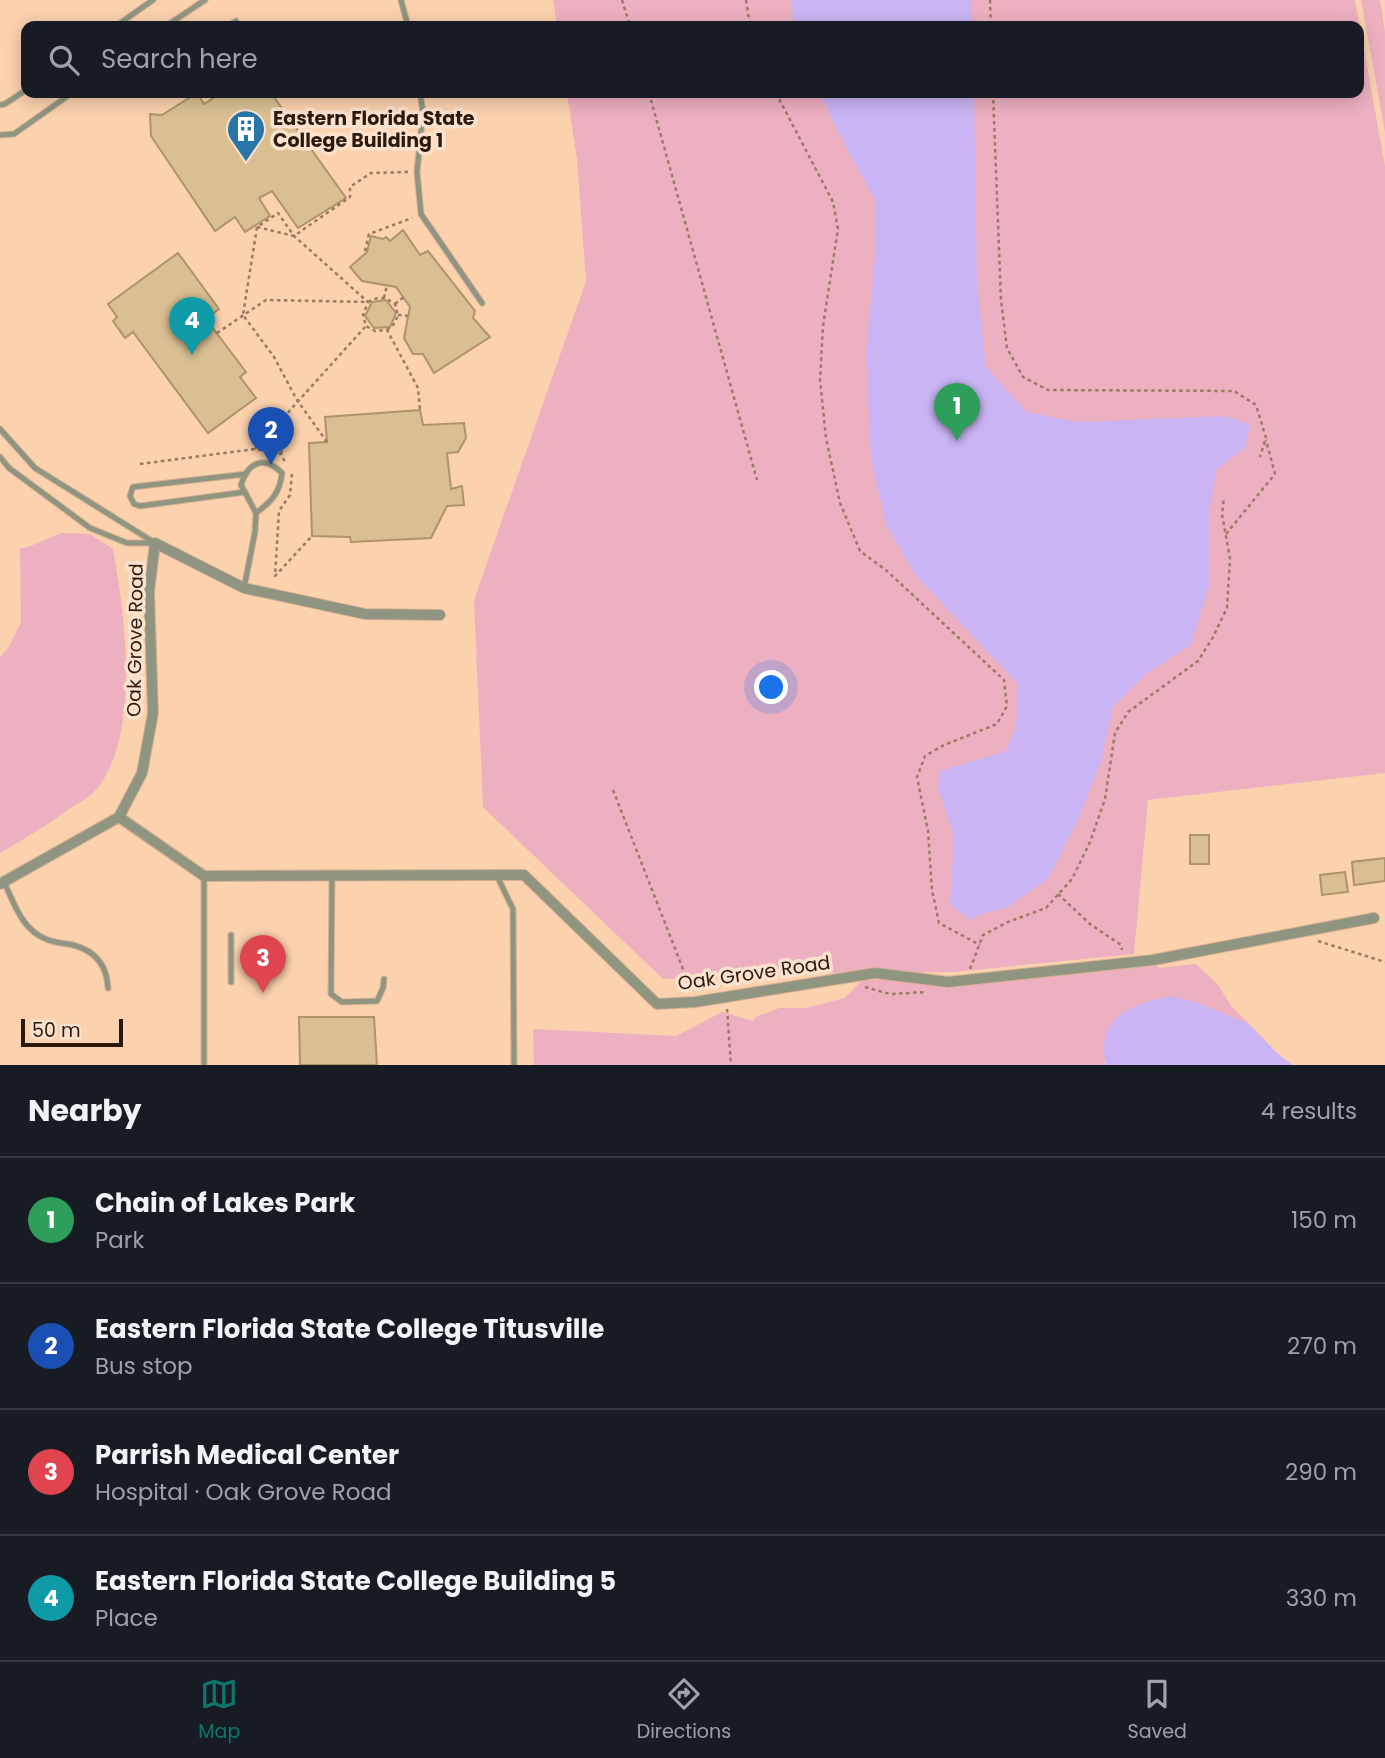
<!DOCTYPE html>
<html lang="en">
<head>
<meta charset="utf-8">
<style>
	:root { --surface:#171b24; --page:#20242c; --text:#f1f3f6; --muted:#9ea1a6; --line:#363941; --accent:#0f766e }
	body { margin:0; font-family:Poppins,sans-serif; background:var(--page); color:var(--text) }
	.scale { position:absolute; left:21px; bottom:18px; width:102px; box-sizing:border-box; padding-left:7px; border:4px solid #291a0d; border-top:0; font-size:19px; line-height:24px; white-space:nowrap; color:#291a0d; -webkit-text-stroke:5px #fce2cd; paint-order:stroke }
	.you { position:absolute; left:772px; top:688px; width:24px; height:24px; margin:-18px; border:5px solid #fff; border-radius:50%; background:#1a73e8; box-shadow:0 0 0 10px #1a73e833 }
	.badge { display:grid; place-items:center; width:46px; height:46px; border-radius:50%; background:var(--accent); color:#fff; font-size:23px; font-weight:700 }
	.pin { position:absolute; translate:-50% -58px; filter:drop-shadow(0 2px 4px #0008) }
	.pin::after { content:''; position:absolute; top:37px; width:24px; height:21px; background:inherit; clip-path:polygon(0 0,100% 0,50% 100%) }
	.list { margin:0; padding:0; list-style:none }
	h2 { display:flex; justify-content:space-between; align-items:center; height:91px; margin:0; padding:0 28px; font-size:30px }
	h2 small { font-size:23px; font-weight:400; color:var(--muted) }
	.list li { display:grid; grid-template-columns:46px 1fr auto; gap:21px; align-items:center; box-sizing:border-box; height:126px; padding:0 28px; border-top:2px solid var(--line) }
	.list b { display:block; font-size:26px; white-space:nowrap }
	.list p { margin:0; font-size:23px; white-space:nowrap; color:var(--muted) }
	.list em { font-size:23px; font-style:normal; color:var(--muted) }
	.icon { flex:none; width:38px; height:38px; fill:none; stroke:currentColor; stroke-width:2; stroke-linecap:round; stroke-linejoin:round }
	.map { position:relative; flex:none; width:1385px; height:1065px; overflow:hidden }
	.search { position:absolute; background:var(--surface); box-shadow:0 4px 18px #0003; left:21px; right:21px; top:21px; height:77px; display:flex; align-items:center; gap:18px; box-sizing:border-box; padding:0 24px; border-radius:14px; color:var(--muted); font-size:26px }
	.sheet { height:595px; background:var(--surface) }
	nav { display:flex; justify-content:space-around; align-items:center; box-sizing:border-box; height:98px; border-top:2px solid var(--line); background:var(--surface); font-size:19px; color:var(--muted) }
	nav a { display:grid; justify-items:center; gap:4px }
	nav .on { color:var(--accent) }
	.map>svg:first-child { display:block }
	.green { fill:#edb0c1 }
	.water { fill:#cab4f3 }
	.building { fill:#dabf92; stroke:#ad9469; stroke-width:2 }
	.lines { fill:none; stroke-linecap:round; stroke-linejoin:round }
	.service-casing { stroke:#d5b091; stroke-width:7 }
	.minor-casing { stroke:#d5b091; stroke-width:12 }
	.path { stroke:#987b62; stroke-width:2.5; stroke-dasharray:3.5 3.5; stroke-linecap:butt }
	.service { stroke:#8f9581; stroke-width:5 }
	.minor { stroke:#8f9581; stroke-width:10 }
	.labels { text-anchor:middle; dominant-baseline:central; stroke-width:7; stroke-linejoin:round; paint-order:stroke }
	.poi-label { font-size:19px; font-weight:bold; fill:#291a0d; stroke:#fce2cd; text-anchor:start }
	.street-label { font-size:19px; fill:#291a0d; stroke:#fce2cd }
</style>
</head>
<body>
<div class="map">
<svg width="1385" height="1065" viewBox="0 0 1385 1065">
	<rect width="100%" height="100%" fill="#fbd1ae"/>
	<g class="green">
		<polygon points="553,0 1355,0 1385,166 1385,773 1148,800 1134,954 955,972 809,973 663,979 483,807 474,600 586,281 577,159 567,93 1359,93 1359,26 557,26"/>
		<polygon points="1361,0 1380,0 1385,32 1385,132"/>
		<path d="M61,533L90,534L113,549C125,614 142,739 94,792C88,798 79,803 72,807C48,824 25,839 0,853V657L9,647L21,622L20,548L28,547Z"/>
		<polygon points="1156,958 1158,968 1196,964 1218,985 1232,1007 1249,1024 1196,1002 1104,1061 1106,1065 534,1065 533,1029 676,1036 722,1012 753,1021 756,1017 779,1008 806,1008 845,998 862,980 956,979"/>
	</g>
	<g class="water">
		<polygon points="792,0 972,0 972,26 793,26"/>
		<polygon points="820,93 974,93 977,283 986,367 1027,412 1077,422 1225,416 1250,424 1245,448 1216,470 1209,512 1209,586 1191,645 1147,673 1113,707 1101,761 1079,818 1048,879 1006,908 984,913 970,920 950,904 954,835 937,786 940,771 1006,751 1016,727 1018,684 916,576 886,525 871,458 866,352 876,247 876,202 844,144"/>
		<path d="M1171,996L1196,1002L1249,1024L1277,1053L1293,1065H1106C1095,1016 1132,1004 1171,996Z"/>
	</g>
	<g class="building">
		<polygon points="197,93 204,104 221,93 271,93 346,198 298,228 272,191 259,198 270,216 245,232 235,217 215,231 151,136 150,114 162,115"/>
		<polygon points="403,230 420,255 428,251 475,311 473,318 490,337 434,373 423,354 413,354 404,338 410,307 396,287 362,281 350,267 367,252 371,236 383,239 386,237 390,241"/>
		<polygon points="178,253 219,309 206,319 246,372 240,377 256,398 208,433 133,332 125,338 113,321 117,317 108,304"/>
		<polygon points="386,300 396,313 390,327 374,328 365,316 372,302"/>
		<polygon points="420,410 423,425 464,423 466,438 458,452 447,453 451,489 462,486 464,505 447,506 431,538 351,542 350,537 312,536 309,443 327,442 325,417"/>
		<rect x="1190" y="835" width="19" height="29"/>
		<polygon points="1385,858 1385,881 1354,885 1352,862"/>
		<polygon points="1345,872 1348,892 1322,895 1320,875"/>
		<polygon points="299,1017 374,1017 377,1065 300,1065"/>
	</g>
	<g class="lines">
		<defs>
			<g id="service">
				<polyline points="401,0 408,26"/>
				<polyline points="116,26 153,0"/>
				<polyline points="166,26 205,0"/>
				<polyline points="228,26 236,21"/>
				<polyline points="104,93 110,93"/>
				<polyline points="420,93 423,112 417,172 421,214 482,303"/>
				<polyline points="0,105 5,104 26,90"/>
				<polyline points="0,135 14,134 72,93"/>
				<polyline points="0,429 35,468 155,543"/>
				<polyline points="0,457 9,468 90,528 127,543 154,543"/>
				<polyline points="245,492 140,506 134,504 130,496 133,487 246,474"/>
				<path d="M244,588L255,532L256,513L241,485C248,462 264,455 282,473C280,493 271,502 256,513"/>
				<polyline points="332,876 331,994 342,1002 377,1001 383,988 384,979"/>
				<polyline points="497,876 513,909 514,1065"/>
				<path d="M4,882C14,903 22,930 46,939C54,943 64,943 73,945C96,951 107,966 108,988"/>
				<polyline points="231,935 231,982"/>
				<polyline points="204,1065 204,876"/>
			</g>
			<g id="minor">
				<polyline points="119,817 204,876 524,875 657,1004 695,1002 875,973 948,982 1153,960 1374,918"/>
				<polyline points="0,884 119,817 142,773 153,713 149,592 155,543 244,588 365,614 440,615"/>
			</g>
		</defs>
		<use href="#service" class="service-casing"/>
		<use href="#minor" class="minor-casing"/>
		<g class="path">
			<polyline points="622,0 630,26"/>
			<polyline points="746,0 750,26"/>
			<polyline points="990,0 991,26"/>
			<polyline points="649,93 757,480"/>
			<polyline points="776,93 833,202 838,229 823,326 820,380 826,438 840,503 860,551 887,571 1004,680 1007,706 997,724 944,745 925,756 917,777 928,831 932,890 939,923 980,945"/>
			<polyline points="993,93 1001,300 1007,348 1023,377 1048,390 1234,391 1256,405 1266,438 1260,457"/>
			<polyline points="257,227 294,236 350,197 350,187 371,173 409,172"/>
			<polyline points="365,251 369,234 412,218"/>
			<polyline points="384,298 387,285"/>
			<polyline points="395,304 404,297"/>
			<polyline points="398,315 409,316"/>
			<path d="M217,333L266,300L368,302C379,296 385,297 395,304C399,316 398,322 387,330"/>
			<polyline points="327,442 297,400 274,357 243,315 257,227 278,213 294,236 368,302 363,315 366,326 375,331 387,330 418,388 420,410"/>
			<polyline points="255,449 365,327"/>
			<polyline points="281,454 289,412"/>
			<polyline points="140,464 255,449 281,454 285,462"/>
			<polyline points="292,474 290,495 279,511 275,576 312,536"/>
			<polyline points="1226,534 1275,474 1266,440"/>
			<polyline points="613,790 692,992"/>
			<polyline points="1058,894 1090,924 1121,945 1122,950"/>
			<polyline points="1318,941 1385,962"/>
			<polyline points="970,969 983,935 1008,922 1046,908 1072,879 1090,842 1105,799 1115,733 1128,712 1198,661 1212,639 1227,608 1230,559 1222,514 1224,497"/>
			<polyline points="865,987 890,994 927,992"/>
			<polyline points="727,1009 731,1065"/>
		</g>
		<use href="#service" class="service"/>
		<use href="#minor" class="minor"/>
	</g>
	<defs>
		<symbol id="building-pin" viewBox="-11 -11 22 30"><path d="M0 17L-7.5 6A9.5 9.5 0 1 1 7.5 6Z" fill="#2776a8" stroke="#fce2cd"/><path d="M-4-6H4V6H1V3H-1V6H-4ZM-2.5-4.3h1.7v1.8h-1.7ZM.8-4.3h1.7v1.8H.8ZM-2.5-1h1.7V.8h-1.7ZM.8-1h1.7V.8H.8Z" fill="#fff"/></symbol>
	</defs>
	<g fill-rule="evenodd">
		<use href="#building-pin" x="224" y="107" width="44" height="60"/>
	</g>
	<g class="labels">
		<g class="poi-label">
			<text x="273" y="118">Eastern Florida State<tspan x="273" dy="22">College Building 1</tspan></text>
		</g>
		<g class="street-label">
			<text transform="translate(135 640) rotate(-89)">Oak Grove Road</text>
			<text transform="translate(754 973) rotate(-8)">Oak Grove Road</text>
		</g>
	</g>
</svg>
<div class="scale">50 m</div>
<div class="you"></div>
<div class="pin badge" style="left:957px;top:441px;background:#2e9e5b">1</div>
<div class="pin badge" style="left:271px;top:465px;background:#1a4fb4">2</div>
<div class="pin badge" style="left:263px;top:993px;background:#e0444e">3</div>
<div class="pin badge" style="left:192px;top:355px;background:#0f9aa8">4</div>
<div class="search"><svg class="icon" aria-label="search" viewBox="0 0 24 24"><circle cx="10" cy="10" r="6"/><path d="M15 15l6 6"/></svg>Search here</div>
</div>
<section class="sheet">
<h2>Nearby<small>4 results</small></h2>
<ul class="list">
<li><span class="badge" style="background:#2e9e5b">1</span><div><b>Chain of Lakes Park</b><p>Park</p></div><em>150 m</em></li>
<li><span class="badge" style="background:#1a4fb4">2</span><div><b>Eastern Florida State College Titusville</b><p>Bus stop</p></div><em>270 m</em></li>
<li><span class="badge" style="background:#e0444e">3</span><div><b>Parrish Medical Center</b><p>Hospital · Oak Grove Road</p></div><em>290 m</em></li>
<li><span class="badge" style="background:#0f9aa8">4</span><div><b>Eastern Florida State College Building 5</b><p>Place</p></div><em>330 m</em></li>
</ul>
</section>
<nav>
<a class="on"><svg class="icon" aria-label="map" viewBox="0 0 24 24"><path d="M3 6l6-2 6 2 6-2v14l-6 2-6-2-6 2zM9 4v14M15 6v14"/></svg>Map</a>
<a><svg class="icon" aria-label="directions" viewBox="0 0 24 24"><path d="M12 3l9 9-9 9-9-9zM9 14v-3h6M13 9l2 2-2 2"/></svg>Directions</a>
<a><svg class="icon" aria-label="saved" viewBox="0 0 24 24"><path d="M7 4h10v16l-5-4-5 4z"/></svg>Saved</a>
</nav>
</body>
</html>
